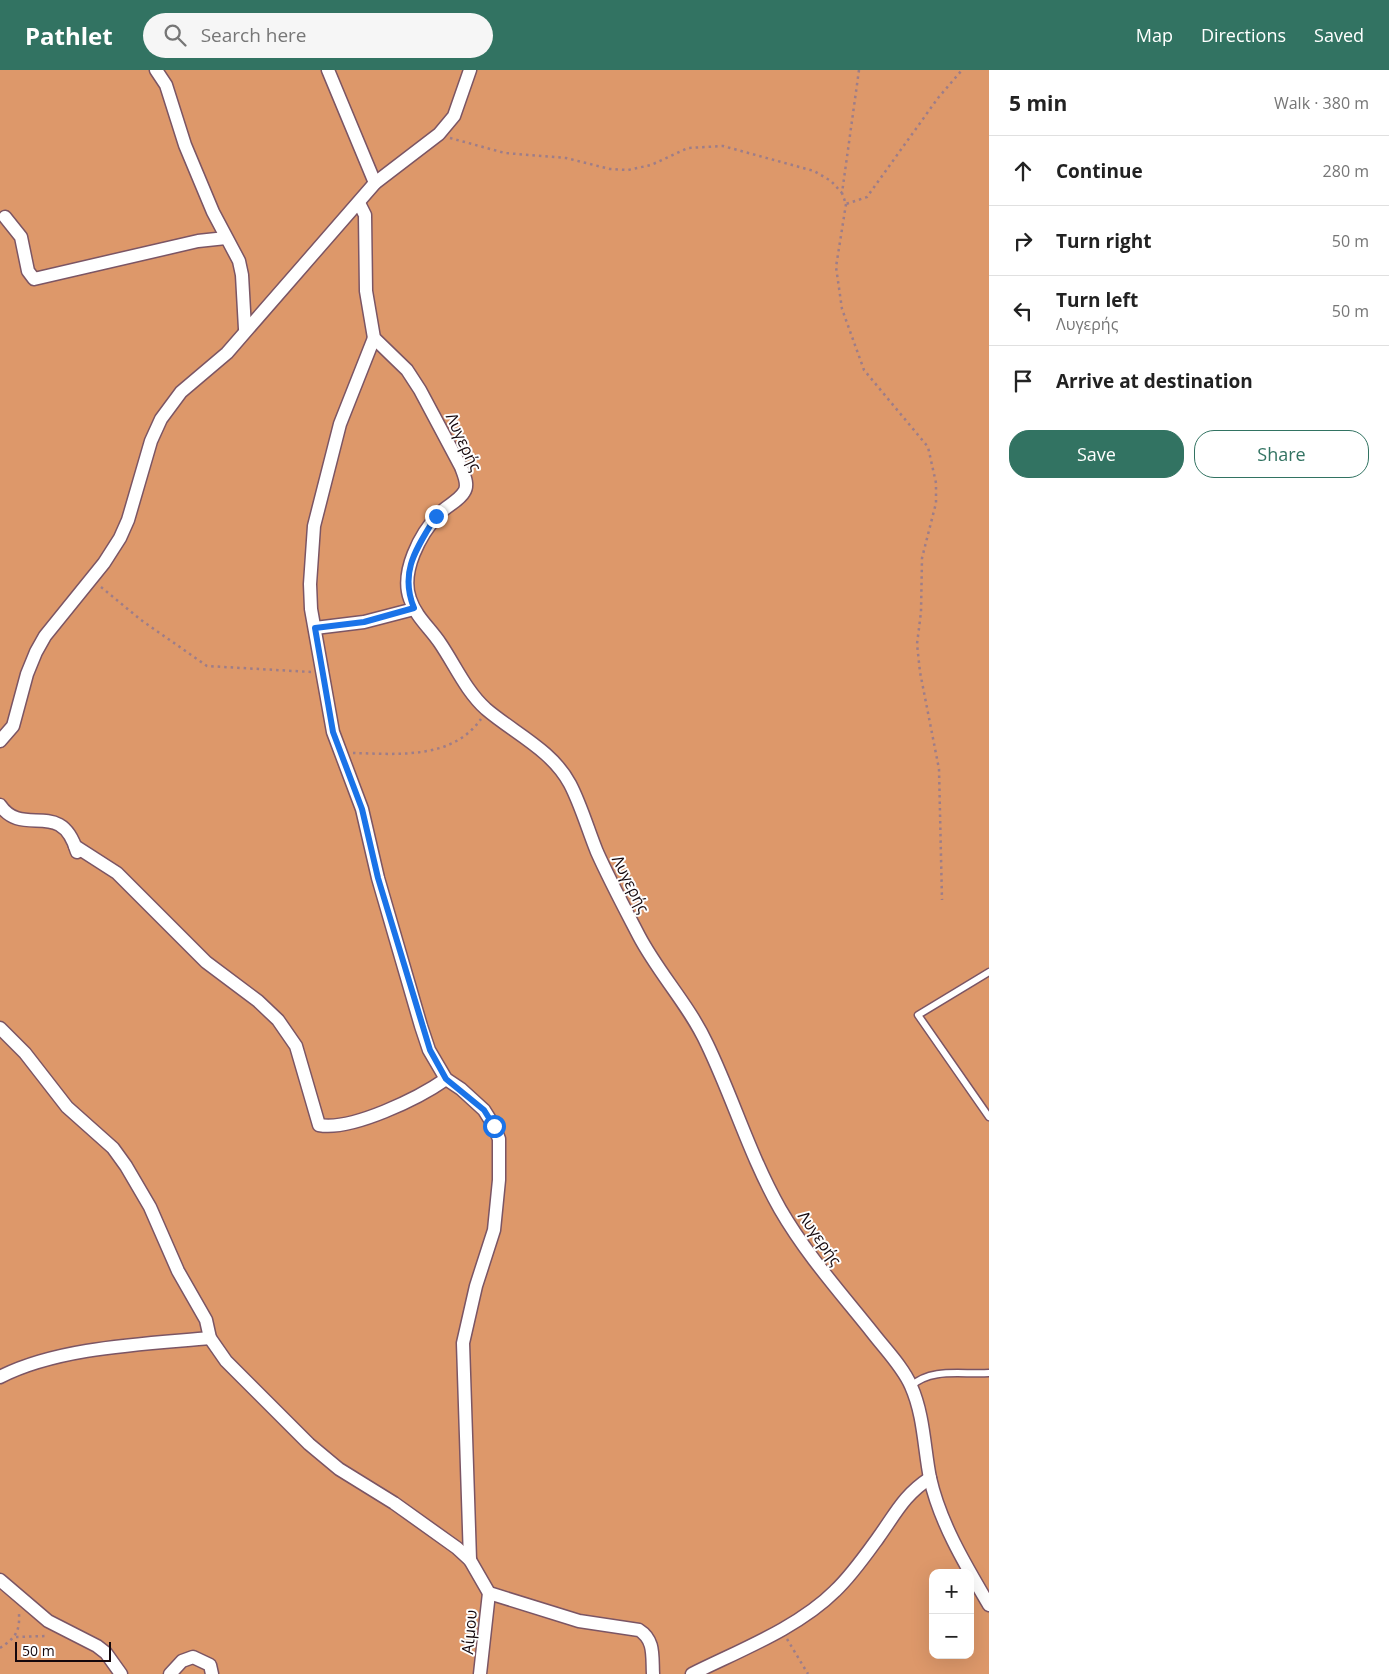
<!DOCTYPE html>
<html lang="en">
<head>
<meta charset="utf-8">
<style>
	:root { --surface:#fff; --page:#f6f6f6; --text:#222; --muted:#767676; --line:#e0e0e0; --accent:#327362 }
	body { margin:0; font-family:"Open Sans",sans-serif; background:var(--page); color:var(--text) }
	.controls { position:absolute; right:15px; bottom:15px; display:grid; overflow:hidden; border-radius:10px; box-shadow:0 5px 20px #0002 }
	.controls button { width:45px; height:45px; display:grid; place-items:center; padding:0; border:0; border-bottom:1px solid var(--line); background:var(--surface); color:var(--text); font:25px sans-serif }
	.scale { position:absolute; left:15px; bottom:12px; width:96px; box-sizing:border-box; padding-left:5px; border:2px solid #14070c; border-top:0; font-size:14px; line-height:18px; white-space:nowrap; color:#14070c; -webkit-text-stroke:4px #fefefe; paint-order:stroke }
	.stop { position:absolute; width:15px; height:15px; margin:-11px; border:4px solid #1a73e8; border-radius:50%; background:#fff }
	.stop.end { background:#1a73e8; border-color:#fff; box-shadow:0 1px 5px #0008 }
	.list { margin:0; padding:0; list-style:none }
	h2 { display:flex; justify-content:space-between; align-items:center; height:65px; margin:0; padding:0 20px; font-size:21px }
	h2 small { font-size:16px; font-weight:400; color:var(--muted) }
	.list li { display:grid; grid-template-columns:32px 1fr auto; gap:15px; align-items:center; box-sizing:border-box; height:70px; padding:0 20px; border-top:1px solid var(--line) }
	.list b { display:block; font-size:19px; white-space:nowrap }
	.list p { margin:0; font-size:16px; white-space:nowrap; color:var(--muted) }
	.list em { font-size:16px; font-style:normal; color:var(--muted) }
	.actions { display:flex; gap:10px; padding:15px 20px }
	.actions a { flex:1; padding:11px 0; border:1px solid var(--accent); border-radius:20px; text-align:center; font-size:18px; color:var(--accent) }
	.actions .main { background:var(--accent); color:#fff }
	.icon { flex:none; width:28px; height:28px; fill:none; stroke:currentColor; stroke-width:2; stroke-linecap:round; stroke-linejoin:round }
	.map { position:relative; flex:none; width:989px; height:1604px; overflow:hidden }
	header { display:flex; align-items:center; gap:30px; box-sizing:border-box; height:70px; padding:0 25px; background:var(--accent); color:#fff }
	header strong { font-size:24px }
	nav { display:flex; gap:28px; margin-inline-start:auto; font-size:18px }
	.search { width:350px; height:45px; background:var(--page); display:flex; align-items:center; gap:12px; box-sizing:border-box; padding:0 18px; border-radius:28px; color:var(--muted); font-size:19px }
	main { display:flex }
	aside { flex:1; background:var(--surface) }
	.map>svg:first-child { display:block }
	.green { fill:#dd986a; fill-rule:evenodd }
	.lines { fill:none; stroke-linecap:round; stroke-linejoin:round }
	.lane-casing { stroke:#7b5564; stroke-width:9 }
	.street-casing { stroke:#7b5564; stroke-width:15 }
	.path { stroke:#9d7d89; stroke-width:2.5; stroke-dasharray:2.5 4; stroke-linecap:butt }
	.lane { stroke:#fff; stroke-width:6 }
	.street { stroke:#fff; stroke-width:12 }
	.route { stroke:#1a73e8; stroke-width:6 }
	.labels { text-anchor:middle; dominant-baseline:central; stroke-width:4; stroke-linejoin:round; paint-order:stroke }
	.street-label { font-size:16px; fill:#14070c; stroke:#fefefe }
</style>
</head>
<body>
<header>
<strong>Pathlet</strong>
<div class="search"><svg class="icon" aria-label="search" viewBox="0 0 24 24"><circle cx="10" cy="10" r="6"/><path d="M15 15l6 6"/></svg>Search here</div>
<nav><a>Map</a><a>Directions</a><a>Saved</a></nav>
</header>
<main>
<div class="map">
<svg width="989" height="1604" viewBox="0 0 989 1604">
	<rect width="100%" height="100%" fill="#fbcedf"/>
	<path class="green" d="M0,0H989V1604H0ZM933,1503H970V1585H933Z"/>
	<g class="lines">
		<defs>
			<g id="lane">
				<polyline points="989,902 918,945 989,1047"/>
				<path d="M911,1316C932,1297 963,1305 989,1303"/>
			</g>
			<g id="street">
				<polyline points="156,0 166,15 185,75 213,142 239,191 242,205 245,259"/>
				<polyline points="328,0 375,113"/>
				<path d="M359,133L365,145L366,221L374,268L407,300L420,320L461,397C464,405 469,415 464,422C459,431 446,436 439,444C420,464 400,502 410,529C416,547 430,558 440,573C455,595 466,621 486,639C514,663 552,680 570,714C581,735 588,760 597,782C610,811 625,839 639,866C659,904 689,935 707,974C733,1028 750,1086 780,1139C806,1184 840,1222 872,1262C885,1279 903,1297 911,1316C924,1345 924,1378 930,1408C940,1453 966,1496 989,1535"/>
				<polyline points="5,147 21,167 28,201 34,209 198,171 226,168"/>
				<polyline points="374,268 340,354 314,456 310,514 311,539 333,662 362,739 378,808 421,956 429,980 446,1009 461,1019 484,1040 494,1056 499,1069 499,1110 494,1160 476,1216 463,1273 470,1490"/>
				<polyline points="315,558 364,552 414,539"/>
				<polyline points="0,671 13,656 27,604 36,582 45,566 104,493 120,468 128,450 151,371 161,349 181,322 227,283 375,113 439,64 454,46 470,0"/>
				<path d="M0,735C23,769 61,727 77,782"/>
				<path d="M75,776L117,803L206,892L258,931L278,950L296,976L319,1055C352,1061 419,1028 446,1009"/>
				<path d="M0,958L25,983L67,1037L113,1078L126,1096L150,1137L178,1201L206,1250L210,1268L226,1291L309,1374L339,1399L394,1433L457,1478L470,1490L489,1523L579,1551L639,1560C655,1570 652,1586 653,1604"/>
				<path d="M0,1307C58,1277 145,1274 210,1268"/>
				<polyline points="0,1510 48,1551 97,1576 106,1583 121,1604"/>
				<polyline points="170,1604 182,1591 193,1587 210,1595 212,1604"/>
				<polyline points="480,1604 489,1523"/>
				<path d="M692,1604C738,1581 798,1558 835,1521C851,1506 865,1486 878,1468C896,1443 904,1425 930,1408"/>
			</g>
		</defs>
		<use href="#lane" class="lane-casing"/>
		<use href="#street" class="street-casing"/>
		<g class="path">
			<polyline points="859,0 842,123 846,134 867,127 938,28 962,0"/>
			<polyline points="450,68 505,83 566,88 610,99 628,100 651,95 688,78 723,76 814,101 831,111 842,123"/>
			<polyline points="846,134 836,197 842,239 864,300 928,377 936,413 936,433 922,488 921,542 917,574 920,602 939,699 942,830"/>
			<polyline points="101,517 141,550 207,596 311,602"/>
			<path d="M353,683C398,684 452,690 481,649"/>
			<polyline points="16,1567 47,1566"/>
			<polyline points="787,1569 808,1604"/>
			<path d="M0,1578C15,1568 20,1562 19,1544"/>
		</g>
		<use href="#lane" class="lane"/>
		<use href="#street" class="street"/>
	</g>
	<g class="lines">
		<path class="route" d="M436,446C417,478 399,501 414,538L364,552L315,558L333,662L362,739L378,808L430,980L446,1009L484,1040L494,1056"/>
	</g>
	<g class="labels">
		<g class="street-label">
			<text transform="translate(464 372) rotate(65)">Λυγερής</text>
			<text transform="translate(631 814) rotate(63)">Λυγερής</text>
			<text transform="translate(820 1168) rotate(55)">Λυγερής</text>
			<text transform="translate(469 1562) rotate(-85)">Αίμου</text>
		</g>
	</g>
</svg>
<div class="controls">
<button>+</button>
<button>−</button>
</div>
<div class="scale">50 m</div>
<div class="stop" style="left:494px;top:1056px"></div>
<div class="stop end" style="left:436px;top:446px"></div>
</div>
<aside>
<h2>5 min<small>Walk · 380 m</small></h2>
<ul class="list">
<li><svg class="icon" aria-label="ahead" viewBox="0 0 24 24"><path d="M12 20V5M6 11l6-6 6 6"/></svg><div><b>Continue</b></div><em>280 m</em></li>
<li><svg class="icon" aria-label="right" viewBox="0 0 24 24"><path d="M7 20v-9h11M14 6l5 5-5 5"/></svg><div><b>Turn right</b></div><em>50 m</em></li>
<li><svg class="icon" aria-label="left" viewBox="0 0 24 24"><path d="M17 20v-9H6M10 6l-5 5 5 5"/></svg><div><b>Turn left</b><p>Λυγερής</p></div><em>50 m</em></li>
<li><svg class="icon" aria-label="arrive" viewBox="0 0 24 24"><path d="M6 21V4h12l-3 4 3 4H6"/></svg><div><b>Arrive at destination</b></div></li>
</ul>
<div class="actions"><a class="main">Save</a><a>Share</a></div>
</aside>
</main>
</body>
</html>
